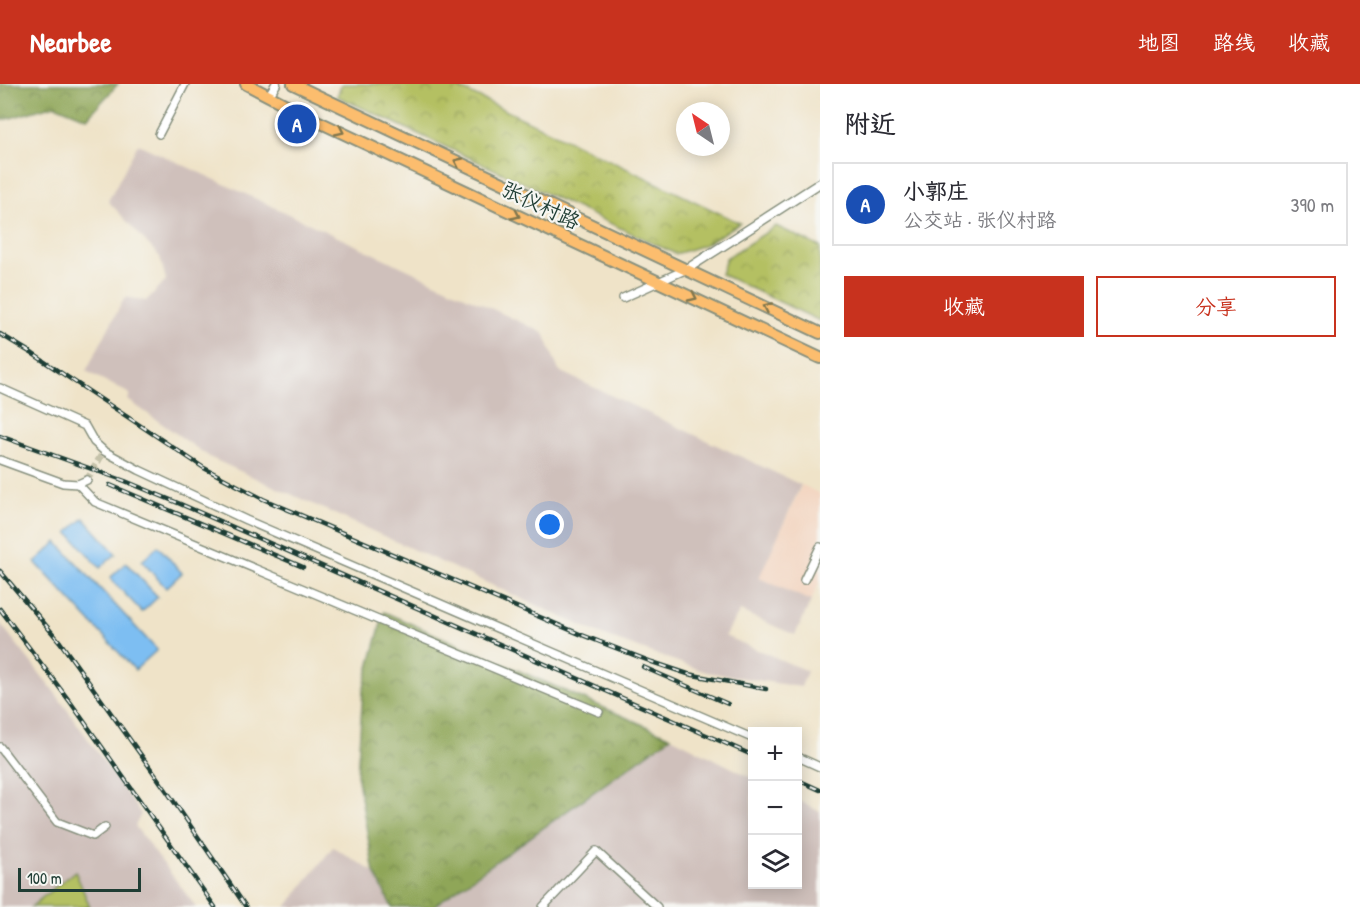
<!DOCTYPE html>
<html lang="zh">
<head>
<meta charset="utf-8">
<style>
	:root { --surface:#fff; --page:#f2f2f3; --text:#2b2b33; --muted:#7c7c81; --line:#e1e1e2; --accent:#c8321e }
	body { margin:0; font-family:"Patrick Hand","LXGW WenKai TC",sans-serif; background:var(--page); color:var(--text) }
	.controls { position:absolute; right:18px; bottom:18px; display:grid; overflow:hidden; border-radius:0px; box-shadow:0 3px 15px #0003 }
	.controls button { width:54px; height:54px; display:grid; place-items:center; padding:0; border:0; border-bottom:2px solid var(--line); background:var(--surface); color:var(--text); font:30px sans-serif }
	.compass { position:absolute; left:676px; top:18px; width:54px; height:54px; border-radius:50%; background:var(--surface); box-shadow:0 3px 15px #0003; rotate:325deg }
	.scale { position:absolute; left:18px; bottom:15px; width:123px; box-sizing:border-box; padding-left:6px; border:3px solid #1f3d34; border-top:0; font-size:16px; line-height:21px; white-space:nowrap; color:#1f3d34; -webkit-text-stroke:4px #f6f6f2; paint-order:stroke }
	.you { position:absolute; left:550px; top:441px; width:21px; height:21px; margin:-15px; border:4px solid #fff; border-radius:50%; background:#1a73e8; box-shadow:0 0 0 9px #1a73e833 }
	.badge { display:grid; place-items:center; width:39px; height:39px; border-radius:50%; background:var(--accent); color:#fff; font-size:20px; font-weight:700 }
	.pin { position:absolute; translate:-50% -50%; border:3px solid #fff; box-shadow:0 2px 6px #0006 }
	.list { margin:0; padding:0; list-style:none }
	h2 { display:flex; justify-content:space-between; align-items:center; height:78px; margin:0; padding:0 24px; font-size:26px }
	h2 small { font-size:20px; font-weight:400; color:var(--muted) }
	.list li { display:grid; grid-template-columns:39px 1fr auto; gap:18px; align-items:center; box-sizing:border-box; height:84px; margin:0 12px 12px; padding:0 12px; border:2px solid var(--line); border-radius:0px }
	.list b { display:block; font-size:22px; white-space:nowrap }
	.list p { margin:0; font-size:20px; white-space:nowrap; color:var(--muted) }
	.list em { font-size:20px; font-style:normal; color:var(--muted) }
	.actions { display:flex; gap:12px; padding:18px 24px }
	.actions a { flex:1; padding:14px 0; border:2px solid var(--accent); border-radius:0px; text-align:center; font-size:21px; color:var(--accent) }
	.actions .main { background:var(--accent); color:#fff }
	.icon { flex:none; width:33px; height:33px; fill:none; stroke:currentColor; stroke-width:2; stroke-linecap:round; stroke-linejoin:round }
	.map { position:relative; flex:none; width:820px; height:823px; overflow:hidden }
	header { display:flex; align-items:center; gap:36px; box-sizing:border-box; height:84px; padding:0 30px; background:var(--accent); color:#fff }
	header strong { font-size:28px }
	nav { display:flex; gap:33px; margin-inline-start:auto; font-size:21px }
	main { display:flex }
	aside { flex:1; background:var(--surface) }
	.map>svg:first-child { display:block }
	.built { fill:#f3d4bf }
	.industrial { fill:#cfc0bb }
	.grass { fill:#b4c062; stroke:#6a7e4b; stroke-width:1.5 }
	.forest { fill:url(#forest-crowns); stroke:#577246; stroke-width:1.5 }
	.park { fill:url(#park-crowns); stroke:#6a7e4b; stroke-width:1.5 }
	.water { fill:#7dbef2; stroke:#4e7e93; stroke-width:1.5 }
	.lines { fill:none; stroke-linecap:round; stroke-linejoin:round }
	.minor-tunnel { stroke:#c5c2aa; stroke-width:7; stroke-dasharray:7 3.5; stroke-linecap:butt }
	.minor-casing { stroke:#87907e; stroke-width:10 }
	.tertiary-casing { stroke:#87907e; stroke-width:11 }
	.primary-casing { stroke:#87907e; stroke-width:14 }
	.minor { stroke:#fff; stroke-width:7 }
	.tertiary { stroke:#fff; stroke-width:8 }
	.primary { stroke:#fcbd6e; stroke-width:10 }
	.rail-casing { stroke:#1f3d34; stroke-width:4.5 }
	.rail { stroke:#f6f6f2; stroke-width:2; stroke-dasharray:7; stroke-linecap:butt }
	.oneway { stroke:#82774e }
	.labels { text-anchor:middle; dominant-baseline:central; stroke-width:4.5; stroke-linejoin:round; paint-order:stroke }
	.street-label { font-size:21px; fill:#1f3d34; stroke:#f6f6f2 }
</style>
</head>
<body>
<header>
<strong>Nearbee</strong>
<nav><a>地图</a><a>路线</a><a>收藏</a></nav>
</header>
<main>
<div class="map">
<svg width="820" height="823" viewBox="0 0 820 823">
	<defs>
		<pattern id="forest-crowns" width="20" height="18" patternUnits="userSpaceOnUse" patternTransform="scale(1.5)"><rect width="20" height="18" fill="#8fa658"/><path d="M2 6a3 3 0 1 1 6 0M12 15a3 3 0 1 1 6 0" fill="none" stroke="#74884a"/></pattern>
		<pattern id="park-crowns" width="20" height="18" patternUnits="userSpaceOnUse" patternTransform="scale(1.5)"><rect width="20" height="18" fill="#b4c062"/><path d="M2 6a3 3 0 1 1 6 0M12 15a3 3 0 1 1 6 0" fill="none" stroke="#929d52"/></pattern>
	</defs>
	<rect width="100%" height="100%" fill="#f6f6f2"/>
	<filter id="ink" filterUnits="userSpaceOnUse"><feTurbulence type="fractalNoise" baseFrequency=".0167" numOctaves="2"/><feDisplacementMap in="SourceGraphic" scale="12" xChannelSelector="R" yChannelSelector="G"/><feConvolveMatrix kernelMatrix="1 2 1 2 8 2 1 2 1" color-interpolation-filters="sRGB"/></filter>
	<filter id="wash" filterUnits="userSpaceOnUse"><feTurbulence type="fractalNoise" baseFrequency=".008" numOctaves="4" result="noise"/><feDisplacementMap in="SourceGraphic" scale="24" xChannelSelector="R" yChannelSelector="G"/><feGaussianBlur stdDeviation="1.35" result="paint"/><feColorMatrix in="noise" values="0 0 0 0 0 0 0 0 0 0 0 0 0 0 0 0 0 1.4 0 .05"/><feComposite in="paint" operator="in"/></filter>
	<g filter="url(#wash)">
		<rect width="100%" height="100%" fill="#efe3c8"/>
		<polygon class="built" points="802,401 820,410 820,497 811,517 758,494"/>
		<g class="industrial">
			<polygon points="138,60 544,249 559,287 801,401 759,494 811,517 795,551 740,527 725,552 807,587 801,603 706,588 602,551 211,374 128,316 130,310 86,287 125,213 146,217 166,196 160,173 108,117"/>
			<polygon points="0,539 56,610 141,730 135,742 196,823 90,823 76,789 33,823 0,823"/>
			<polygon points="671,653 752,694 752,800 798,800 798,716 820,728 820,823 432,823"/>
			<polygon points="333,763 374,788 392,823 286,823"/>
		</g>
		<polygon class="grass" points="75,787 90,823 31,823"/>
		<g class="forest">
			<polygon points="0,0 118,0 87,34 55,21 0,37"/>
			<polygon points="384,528 671,653 432,823 392,823 374,788 357,690 363,606"/>
		</g>
		<g class="park">
			<polygon points="342,0 451,0 740,139 704,161 676,170 337,12"/>
			<polygon points="776,142 820,163 820,237 721,190 726,174"/>
		</g>
		<g class="water">
			<polygon points="84,434 116,470 100,484 68,448"/>
			<polygon points="57,458 157,566 135,586 35,478"/>
			<polygon points="158,462 182,489 166,504 142,477"/>
			<polygon points="126,479 158,513 142,528 110,494"/>
		</g>
	</g>
	<g filter="url(#ink)">
		<g class="lines">
			<polyline class="minor-tunnel" points="87,396 104,367"/>
			<defs>
				<g id="minor">
					<polyline points="159,50 185,0"/>
					<polyline points="623,214 687,185"/>
					<polyline points="0,304 85,342 94,358 104,367 139,386 246,436 752,654"/>
					<polyline points="0,376 63,399 78,400 95,418 599,628"/>
					<polyline points="78,400 87,396"/>
					<polyline points="804,496 820,463"/>
					<polyline points="0,663 57,738 93,752 105,743"/>
					<polyline points="798,673 820,683"/>
					<polyline points="543,823 596,767 657,823"/>
				</g>
				<g id="tertiary">
					<polyline points="269,12 276,0"/>
					<polyline points="687,185 820,99"/>
				</g>
				<g id="primary">
					<polyline points="246,0 317,37 820,274"/>
					<polyline points="293,0 820,249"/>
				</g>
			</defs>
			<use href="#minor" class="minor-casing"/>
			<use href="#tertiary" class="tertiary-casing"/>
			<use href="#primary" class="primary-casing"/>
			<use href="#minor" class="minor"/>
			<use href="#tertiary" class="tertiary"/>
			<use href="#primary" class="primary"/>
			<defs>
				<g id="rail">
					<polyline points="0,250 33,270 204,384 263,415 582,551 652,578 688,590 766,605"/>
					<polyline points="0,352 125,397 178,419 752,671"/>
					<polyline points="110,401 303,483"/>
					<polyline points="0,487 60,558 166,706 246,823"/>
					<polyline points="0,525 71,619 215,823"/>
					<polyline points="643,583 728,620"/>
					<polyline points="798,696 820,706"/>
				</g>
			</defs>
			<use href="#rail" class="rail-casing"/>
			<use href="#rail" class="rail"/>
		</g>
		<defs><path id="oneway-chevron" d="M-2-3.5L2.5 0L-2 3.5" fill="none" stroke-width="1.6" stroke-linecap="round" stroke-linejoin="round" transform="scale(1.5)"/></defs>
		<g class="oneway">
			<use href="#oneway-chevron" transform="translate(340 47) rotate(25)"/>
			<use href="#oneway-chevron" transform="translate(458 78) rotate(-155)"/>
			<use href="#oneway-chevron" transform="translate(516 131) rotate(25)"/>
			<use href="#oneway-chevron" transform="translate(693 213) rotate(25)"/>
			<use href="#oneway-chevron" transform="translate(767 223) rotate(-155)"/>
		</g>
	</g>
	<g class="labels">
		<g class="street-label">
			<text transform="translate(541 121) rotate(25)">张仪村路</text>
		</g>
	</g>
</svg>
<div class="controls">
<button>+</button>
<button>−</button>
<button><svg class="icon" aria-label="layers" viewBox="0 0 24 24"><path d="M12 4l9 5-9 5-9-5zM3 14l9 5 9-5"/></svg></button>
</div>
<svg class="compass" viewBox="-18 -18 36 36"><path d="M0-13l5 13h-10z" fill="#e53935"/><path d="M0 13l5-13h-10z" fill="#7c7c81"/></svg>
<div class="scale">100 m</div>
<div class="you"></div>
<div class="pin badge" style="left:297px;top:40px;background:#1a4fb4">A</div>
</div>
<aside>
<h2>附近<small></small></h2>
<ul class="list">
<li><span class="badge" style="background:#1a4fb4">A</span><div><b>小郭庄</b><p>公交站 · 张仪村路</p></div><em>390 m</em></li>
</ul>
<div class="actions"><a class="main">收藏</a><a>分享</a></div>
</aside>
</main>
</body>
</html>
